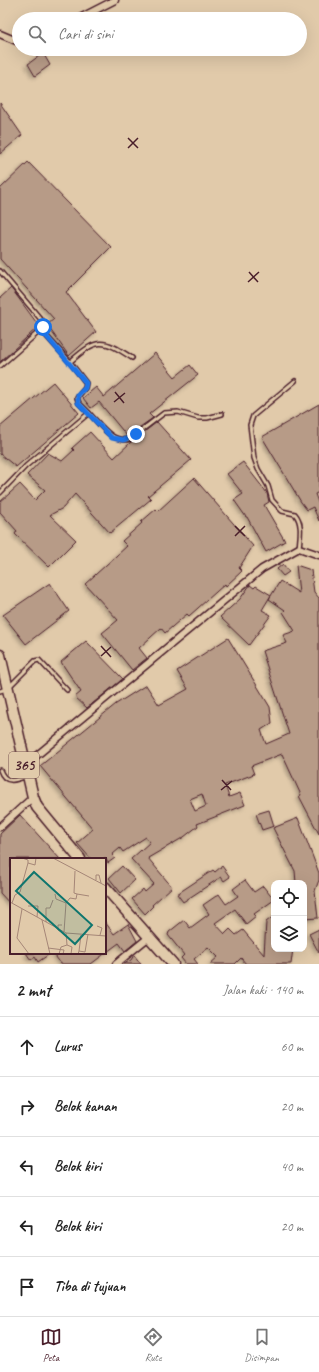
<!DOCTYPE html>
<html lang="id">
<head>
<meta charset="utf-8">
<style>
	:root { --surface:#fff; --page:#f2f2f2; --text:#222; --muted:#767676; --line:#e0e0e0; --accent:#4a1f2b }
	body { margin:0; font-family:Caveat,sans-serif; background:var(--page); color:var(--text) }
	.controls { position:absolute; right:12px; bottom:12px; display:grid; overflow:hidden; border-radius:8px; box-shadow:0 4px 16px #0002 }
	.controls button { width:36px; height:36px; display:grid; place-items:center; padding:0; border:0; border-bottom:1px solid var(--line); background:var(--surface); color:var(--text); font:20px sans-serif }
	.stop { position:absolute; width:12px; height:12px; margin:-9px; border:3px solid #1a73e8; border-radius:50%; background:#fff }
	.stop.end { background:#1a73e8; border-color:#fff; box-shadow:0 1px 4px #0008 }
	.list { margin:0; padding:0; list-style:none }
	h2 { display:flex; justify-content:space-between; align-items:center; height:52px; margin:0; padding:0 16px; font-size:17px }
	h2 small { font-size:13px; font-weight:400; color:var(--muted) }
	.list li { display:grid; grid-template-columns:26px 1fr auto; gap:12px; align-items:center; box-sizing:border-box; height:60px; padding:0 16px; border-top:1px solid var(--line) }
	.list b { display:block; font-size:15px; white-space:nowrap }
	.list em { font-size:13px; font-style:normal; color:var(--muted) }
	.icon { flex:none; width:22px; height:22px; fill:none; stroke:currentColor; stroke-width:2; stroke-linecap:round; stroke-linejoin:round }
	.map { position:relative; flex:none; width:319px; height:964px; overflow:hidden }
	.search { position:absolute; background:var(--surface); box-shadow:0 4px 16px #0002; left:12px; right:12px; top:12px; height:44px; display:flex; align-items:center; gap:10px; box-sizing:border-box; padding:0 14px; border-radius:22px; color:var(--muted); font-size:15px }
	.sheet { height:352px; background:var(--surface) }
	nav { display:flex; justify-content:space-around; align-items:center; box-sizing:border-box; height:56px; border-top:1px solid var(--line); background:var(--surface); font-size:11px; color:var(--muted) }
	nav a { display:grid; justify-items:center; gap:2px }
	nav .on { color:var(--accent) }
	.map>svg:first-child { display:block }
	.building { fill:#b79b87; stroke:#4a1f2b; fill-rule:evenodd; filter:url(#shadow) }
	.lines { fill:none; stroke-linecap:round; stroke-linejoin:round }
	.lane-casing { stroke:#4a1f2b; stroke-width:6 }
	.street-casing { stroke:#4a1f2b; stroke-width:9 }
	.primary-casing { stroke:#4a1f2b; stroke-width:13 }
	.lane { stroke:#e1caaa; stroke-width:3 }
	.street { stroke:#e1caaa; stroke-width:6 }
	.primary { stroke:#e1caaa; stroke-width:10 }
	.route { stroke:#1a73e8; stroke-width:5 }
	.ticks { fill:none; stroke:#4a1f2b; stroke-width:1.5 }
	.labels { text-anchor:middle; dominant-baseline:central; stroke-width:4; stroke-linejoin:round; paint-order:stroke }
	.shield { fill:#e1caaa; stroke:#775251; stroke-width:1 }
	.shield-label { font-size:15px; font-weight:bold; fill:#4a1f2b }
	.inset-road { fill:none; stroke:#a58677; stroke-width:1 }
	.view { fill:#0f766e; fill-opacity:0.15; stroke:#0f766e; stroke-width:2 }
	.inset-edge { fill:none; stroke:#4a1f2b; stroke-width:2 }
</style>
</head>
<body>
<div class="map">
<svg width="319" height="964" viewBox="0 0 319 964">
	<defs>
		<filter id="shadow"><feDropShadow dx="-2" dy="2" stdDeviation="2" flood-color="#0004"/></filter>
	</defs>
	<rect width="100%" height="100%" fill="#e1caaa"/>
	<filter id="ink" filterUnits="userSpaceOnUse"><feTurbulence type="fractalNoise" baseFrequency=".025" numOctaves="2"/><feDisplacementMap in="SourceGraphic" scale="8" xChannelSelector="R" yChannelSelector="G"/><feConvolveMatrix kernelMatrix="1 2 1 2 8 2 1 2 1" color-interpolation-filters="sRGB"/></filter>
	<g filter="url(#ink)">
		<g class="building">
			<polygon points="43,53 50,65 35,76 28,64"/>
			<polygon points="0,103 22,135 0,154"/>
			<polygon points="28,162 111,247 66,292 96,332 69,356 47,325 54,319 0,259 0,189"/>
			<polygon points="11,288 39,326 0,362 0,298"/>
			<polygon points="155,353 175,377 190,365 198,375 149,414 153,418 127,436 99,402 91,408 83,398 96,387 104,397"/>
			<polygon points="53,382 79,413 16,467 0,454 0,427"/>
			<polygon points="319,404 319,492 315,494 319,505 319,521 313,507 307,510 301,502 262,437"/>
			<polygon points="157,422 191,460 148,496 151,499 110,533 75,494 63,508 50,515 76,540 49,567 15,534 17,531 0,512 0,502 20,484 35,500 45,490 27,475 48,453 62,461 74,450 72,448 90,432 114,458 131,442"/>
			<polygon points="243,462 267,493 269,502 264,505 285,541 266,552 247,517 246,517 234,500 243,494 227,474"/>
			<polygon points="194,478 253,546 239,568 242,571 226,586 225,584 189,616 187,614 165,633 161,628 139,648 147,658 132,670 102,633 118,620 85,584 127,546 122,541 142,523 141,522 156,509 158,511"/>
			<polygon points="283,564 289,572 283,576 277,569"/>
			<path d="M296,565L311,570L314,592L319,598V834L299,796L301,795L282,754L251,766L254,774L225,785L229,797L240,793L245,805L197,824L198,826L184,837L148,858L172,887L152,905L153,906L145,914L132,899L143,889L145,892L154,884L131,859L150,842L146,837L123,852L120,848L112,855L115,858L108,863L106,859H91L77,843L93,829L40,766L116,704L146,685L159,705L188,689L177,671L228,638L270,707L272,723L261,730L266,744L289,734L262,651L287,643L283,635L295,631L283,612L285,610L269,599L280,581L299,593ZM202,794L206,806L195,811L190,799Z"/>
			<polygon points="50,583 69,611 26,644 3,615"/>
			<polygon points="250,585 254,588 256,586 271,595 262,610 271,615 249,645 220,617 240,599"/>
			<polygon points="86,641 123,679 87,708 75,697 81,692 61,662"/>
			<polygon points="269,810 274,826 262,830 256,814"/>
			<polygon points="20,815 60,859 11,859 11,905 0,893 0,834"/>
			<polygon points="298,818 319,873 319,880 315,891 318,918 304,919 304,883 296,883 295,871 273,828"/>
			<polygon points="122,866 135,880 121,893 109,878"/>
			<polygon points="222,866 230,877 224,881 221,877 183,902 177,894 213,870 215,872"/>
			<polygon points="245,880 254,892 263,886 274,900 254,914 256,916 246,924 235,909 215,923 225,934 230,929 236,935 243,930 264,955 266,922 274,916 274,949 293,949 291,964 246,964 241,958 235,964 210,964 218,957 208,947 194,959 198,964 186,964 181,958 184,955 168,935 169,932 184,920 190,928 209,914 203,905 219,894 226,904 238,896 233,889"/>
			<polygon points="105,922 114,934 128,924 137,941 125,951 119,943 91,964 61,964 53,953 105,953"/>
			<polygon points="319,929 319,953 309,934"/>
			<polygon points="26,953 51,953 38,962 35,957 31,960"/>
			<polygon points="134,955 141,964 124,964 131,960"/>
		</g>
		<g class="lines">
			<defs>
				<g id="lane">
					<polyline points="0,271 44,323 41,330 0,366"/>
					<path d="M41,330L70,362C97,338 102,338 132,358"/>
					<polyline points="70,362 86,383 85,388 77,398 79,403 89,413"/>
					<path d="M295,381L253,416L250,425L254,458L258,469L268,486L272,500L282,511L295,514C303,523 300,537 299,548"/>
					<path d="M0,493L26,466L89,413C100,424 112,444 130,439L164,413L178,412L198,418H207L222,414"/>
					<polyline points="10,686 35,661 39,660 67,690"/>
					<polyline points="0,691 6,689"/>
					<path d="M0,770C5,784 15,781 26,776"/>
				</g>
				<g id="street">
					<polyline points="78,19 115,0"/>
					<polyline points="0,34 19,42"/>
					<polyline points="24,766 262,569 299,548 319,555"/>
					<polyline points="0,827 33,797"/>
					<polyline points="116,964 149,937"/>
				</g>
				<g id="primary">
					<polyline points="0,655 33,797 37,807 80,859"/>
					<polyline points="105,887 173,964"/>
				</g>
			</defs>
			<use href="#lane" class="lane-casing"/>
			<use href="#street" class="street-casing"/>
			<use href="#primary" class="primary-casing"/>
			<use href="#lane" class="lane"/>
			<use href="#street" class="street"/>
			<use href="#primary" class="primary"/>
		</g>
	</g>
	<g class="lines" filter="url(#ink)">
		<polyline class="route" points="43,327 41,330 86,383 85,388 78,395 78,403 112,438 124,440 136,434"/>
	</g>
	<path class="ticks" d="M128,138L138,148M128,148L138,138M249,272L258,282M248,282L259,272M115,392L124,403M114,402L125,393M235,526L245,536M235,536L245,526M101,646L111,657M101,656L111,647M222,780L231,790M221,790L232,781"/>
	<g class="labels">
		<rect class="shield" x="9" y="752" width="30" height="26" rx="3"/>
		<g class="shield-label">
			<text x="24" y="765">365</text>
		</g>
	</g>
	<g transform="translate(10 858)">
		<rect width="96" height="96" fill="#e1caaa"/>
		<path class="inset-road" d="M43,0L96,28M18,5L25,7L26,0M65,13L64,35L67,36M86,22V17H89L91,25M45,36L46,41L56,45M0,44L56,75L96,78M2,45L5,37L10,34L18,5V2L12,0M18,48H28L27,59M12,51L7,80L19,96M32,62L40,96M36,64V50H40L43,42M52,67H48V72L54,75M87,68L92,70L90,77M54,74L56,45L60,40L66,41L67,36L79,38M57,87L62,89L61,96M38,90L54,92L53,96M69,93L71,77M49,96L51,89L57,87L56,75M68,96L69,93L75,94L78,76"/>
		<path class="view" d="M24,14L82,67L65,86L6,33Z"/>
		<rect width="96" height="96" class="inset-edge"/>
	</g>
</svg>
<div class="controls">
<button><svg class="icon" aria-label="locate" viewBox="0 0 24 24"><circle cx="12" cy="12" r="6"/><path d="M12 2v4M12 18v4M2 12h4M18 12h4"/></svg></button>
<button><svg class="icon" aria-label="layers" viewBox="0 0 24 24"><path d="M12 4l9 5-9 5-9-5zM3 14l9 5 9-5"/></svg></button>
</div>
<div class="stop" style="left:43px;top:327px"></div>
<div class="stop end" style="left:136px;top:434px"></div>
<div class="search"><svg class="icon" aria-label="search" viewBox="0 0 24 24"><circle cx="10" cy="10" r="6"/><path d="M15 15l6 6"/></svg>Cari di sini</div>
</div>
<section class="sheet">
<h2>2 mnt<small>Jalan kaki · 140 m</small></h2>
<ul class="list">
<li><svg class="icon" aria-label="ahead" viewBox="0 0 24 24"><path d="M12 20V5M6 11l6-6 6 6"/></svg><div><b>Lurus</b></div><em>60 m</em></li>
<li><svg class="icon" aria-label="right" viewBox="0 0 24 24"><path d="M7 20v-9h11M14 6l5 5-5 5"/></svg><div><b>Belok kanan</b></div><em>20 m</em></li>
<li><svg class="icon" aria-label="left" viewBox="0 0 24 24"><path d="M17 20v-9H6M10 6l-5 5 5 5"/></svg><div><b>Belok kiri</b></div><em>40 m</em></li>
<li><svg class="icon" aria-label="left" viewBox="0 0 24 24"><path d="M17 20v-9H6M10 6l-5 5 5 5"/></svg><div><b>Belok kiri</b></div><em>20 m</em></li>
<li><svg class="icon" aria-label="arrive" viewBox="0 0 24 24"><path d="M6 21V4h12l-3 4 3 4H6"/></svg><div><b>Tiba di tujuan</b></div></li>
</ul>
</section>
<nav>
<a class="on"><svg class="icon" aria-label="map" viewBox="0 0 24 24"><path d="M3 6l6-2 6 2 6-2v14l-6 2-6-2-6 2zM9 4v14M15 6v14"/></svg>Peta</a>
<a><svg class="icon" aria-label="directions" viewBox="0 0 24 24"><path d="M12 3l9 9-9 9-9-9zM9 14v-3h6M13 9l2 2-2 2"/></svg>Rute</a>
<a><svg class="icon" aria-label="saved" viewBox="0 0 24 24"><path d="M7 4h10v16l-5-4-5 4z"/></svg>Disimpan</a>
</nav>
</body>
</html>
